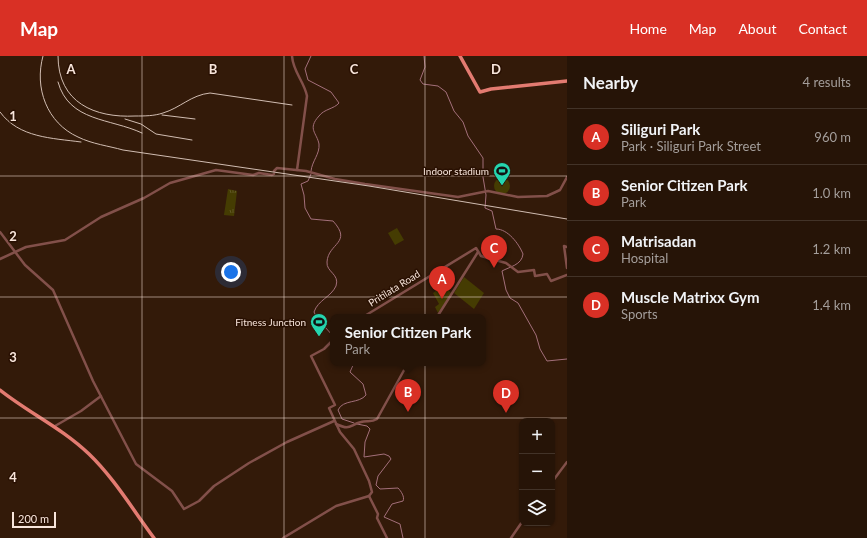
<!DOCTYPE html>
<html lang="en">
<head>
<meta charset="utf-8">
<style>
	:root { --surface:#261407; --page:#2e1d11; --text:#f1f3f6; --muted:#a49e9b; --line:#423328; --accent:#d93025 }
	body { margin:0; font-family:Lato,sans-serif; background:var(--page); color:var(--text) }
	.controls { position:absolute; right:12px; bottom:12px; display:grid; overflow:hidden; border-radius:8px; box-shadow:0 1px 3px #0004 }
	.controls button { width:36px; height:36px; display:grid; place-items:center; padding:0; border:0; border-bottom:1px solid var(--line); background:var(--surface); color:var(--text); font:20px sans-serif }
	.scale { position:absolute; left:12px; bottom:10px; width:44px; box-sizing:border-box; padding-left:4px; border:2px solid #f8e5db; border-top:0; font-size:11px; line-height:14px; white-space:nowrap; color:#f8e5db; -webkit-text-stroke:3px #291002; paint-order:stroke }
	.you { position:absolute; left:231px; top:216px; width:14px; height:14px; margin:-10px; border:3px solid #fff; border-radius:50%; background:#1a73e8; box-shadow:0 0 0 6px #1a73e833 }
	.badge { display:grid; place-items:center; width:26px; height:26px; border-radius:50%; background:var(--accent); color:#fff; font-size:13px; font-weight:700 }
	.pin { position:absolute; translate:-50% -33px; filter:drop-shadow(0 1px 2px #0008) }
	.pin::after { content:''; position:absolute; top:21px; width:14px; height:12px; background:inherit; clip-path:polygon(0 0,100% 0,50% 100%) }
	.popup { position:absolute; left:330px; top:258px; width:156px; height:52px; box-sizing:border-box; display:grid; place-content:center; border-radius:8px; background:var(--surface); filter:drop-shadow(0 1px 3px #0005); font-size:13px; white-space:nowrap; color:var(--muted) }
	.popup b { font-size:15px; color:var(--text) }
	.popup::after { content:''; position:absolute; left:50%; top:100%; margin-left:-8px; border:8px solid transparent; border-top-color:var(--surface) }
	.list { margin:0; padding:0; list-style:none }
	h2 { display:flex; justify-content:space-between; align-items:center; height:52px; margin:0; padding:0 16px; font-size:17px }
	h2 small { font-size:13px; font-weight:400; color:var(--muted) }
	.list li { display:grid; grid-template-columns:26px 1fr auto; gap:12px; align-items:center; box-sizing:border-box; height:56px; padding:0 16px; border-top:1px solid var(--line) }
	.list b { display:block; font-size:15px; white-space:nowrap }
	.list p { margin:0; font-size:13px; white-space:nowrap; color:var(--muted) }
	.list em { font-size:13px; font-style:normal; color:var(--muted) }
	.icon { flex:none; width:22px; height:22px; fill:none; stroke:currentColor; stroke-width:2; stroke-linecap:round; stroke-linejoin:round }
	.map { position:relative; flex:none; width:567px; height:482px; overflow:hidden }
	header { display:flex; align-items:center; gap:24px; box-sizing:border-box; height:56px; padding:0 20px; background:var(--accent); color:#fff }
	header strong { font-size:19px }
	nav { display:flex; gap:22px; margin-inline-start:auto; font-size:14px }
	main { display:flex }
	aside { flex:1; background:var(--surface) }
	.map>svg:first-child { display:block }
	.grass { fill:url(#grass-tufts) }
	.park { fill:#453c02 }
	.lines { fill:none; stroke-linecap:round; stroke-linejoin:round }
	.stream { stroke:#a36f7a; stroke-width:1 }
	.minor { stroke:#82504a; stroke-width:2.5 }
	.major { stroke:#e37b71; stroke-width:3.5 }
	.rail { stroke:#d1bdb2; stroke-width:1 }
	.grid { fill:none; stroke:#f8e5db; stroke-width:1; stroke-opacity:0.55 }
	.labels { text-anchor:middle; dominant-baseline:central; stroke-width:3; stroke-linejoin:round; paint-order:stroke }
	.poi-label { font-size:10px; fill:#f8e5db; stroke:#291002; text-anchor:end }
	.street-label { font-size:10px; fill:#f8e5db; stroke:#291002 }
	.grid-label { font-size:13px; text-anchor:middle; font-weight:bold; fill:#f8e5db; stroke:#291002; stroke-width:3; stroke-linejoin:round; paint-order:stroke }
</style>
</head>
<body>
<header>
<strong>Map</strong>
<nav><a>Home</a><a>Map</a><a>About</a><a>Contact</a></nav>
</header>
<main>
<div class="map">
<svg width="567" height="482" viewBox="0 0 567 482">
	<defs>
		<pattern id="grass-tufts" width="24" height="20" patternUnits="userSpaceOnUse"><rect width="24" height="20" fill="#453c02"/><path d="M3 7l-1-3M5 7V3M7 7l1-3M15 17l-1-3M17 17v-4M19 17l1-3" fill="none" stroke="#615826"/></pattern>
	</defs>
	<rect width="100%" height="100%" fill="#331a09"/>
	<polygon class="grass" points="228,133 237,135 234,160 224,159"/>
	<g class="park">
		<circle cx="502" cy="130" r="8"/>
		<polygon points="397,172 404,184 395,189 388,177"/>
		<polygon points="464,221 484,237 474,253 454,237"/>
		<polygon points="444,229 451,237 438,257 435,251 439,248 433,237"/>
	</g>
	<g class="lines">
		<g class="stream">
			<path d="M424,0L425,11L420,24L423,28L438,30L446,36L454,55L463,66L468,80L483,102V121L486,139L485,152L492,155L496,173C508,173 519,188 523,198C522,209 509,211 502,215L506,234L510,242L518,247L536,279L540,293L547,305L567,303"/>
			<path d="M311,115C312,105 320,98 319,88C317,77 307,73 319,60C324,53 334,53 339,47L331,36L308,24L305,13L311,0"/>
			<path d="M311,118L308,125L301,128L304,139L305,152L311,163L333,165C353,187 328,187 327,206C326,216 340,218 336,230C331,241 318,244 314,256L317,262L333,280"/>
			<path d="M354,307L350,316L363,328L366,339C359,348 343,343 338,354L342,363L354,367"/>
			<path d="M357,368L367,370L370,373L365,386L364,401L384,398L389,400L391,403L378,420L376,429L380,433L398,432C401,435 405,441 403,445L392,448L384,461L400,468L403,482"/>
		</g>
		<g class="minor">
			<path d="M292,0C293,16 304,25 307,40L297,114"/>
			<polyline points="274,115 277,112 306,115 335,123 365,128 458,141 488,135 518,141 547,140 560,134 567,121"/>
			<polyline points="0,176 25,209 53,234 93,325 136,408 172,435 184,453 199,445 214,430 249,407 287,386 334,365"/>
			<polyline points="567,191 564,190 567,212"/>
			<polyline points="0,203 26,191 65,184 101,161 144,142 170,127 216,114 253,119 259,117 272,119 274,118"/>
			<polyline points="363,261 476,192 481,200 506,207 518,216 534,214 535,220 547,218 551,225 567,219"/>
			<polyline points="437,261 478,196"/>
			<polyline points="333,284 324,293 311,300 335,349 329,352 340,376 354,393 369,425 372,436 369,440"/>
			<path d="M336,368C351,375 349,369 361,366C367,364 371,367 377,363L408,307"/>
			<polyline points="55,370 81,355 101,340"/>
			<polyline points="552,426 567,406"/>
			<polyline points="369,440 378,458 377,462 387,482"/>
			<polyline points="283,482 336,450 369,440"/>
			<polyline points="511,482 522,466"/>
		</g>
		<g class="major">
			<polyline points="460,0 480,36 491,33 567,25"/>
			<path d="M0,334C29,357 62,372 89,398C114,422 133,454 154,482"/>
		</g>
		<g class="rail">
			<path d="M43,0C34,32 47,67 78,81C92,88 109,90 123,94L369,130L567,163"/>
			<path d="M58,0C58,47 95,62 135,60C145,60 154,60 163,57C180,52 191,39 210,37L292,49"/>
			<path d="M58,26C69,66 110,62 142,77"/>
			<path d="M0,56C19,82 52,82 81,86"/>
			<polyline points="162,59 195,63"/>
			<polyline points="125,63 141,68 156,78 192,84"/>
		</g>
	</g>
	<path class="grid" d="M142,0V482M284,0V482M425,0V482M0,120H567M0,241H567M0,362H567"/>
	<defs>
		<symbol id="stadium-pin" viewBox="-11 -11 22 30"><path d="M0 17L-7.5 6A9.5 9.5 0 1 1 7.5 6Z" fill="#25d5ae" stroke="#291002"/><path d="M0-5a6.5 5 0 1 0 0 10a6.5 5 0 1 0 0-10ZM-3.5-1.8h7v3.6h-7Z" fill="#111"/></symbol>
	</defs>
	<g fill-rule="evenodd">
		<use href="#stadium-pin" x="492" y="105" width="20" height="27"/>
		<use href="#stadium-pin" x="309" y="256" width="20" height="27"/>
	</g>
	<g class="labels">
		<g class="poi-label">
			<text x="489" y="115">Indoor stadium</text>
			<text x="306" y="266">Fitness Junction</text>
		</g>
		<g class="street-label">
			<text transform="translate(394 232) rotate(-32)">Pritilata Road</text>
		</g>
	</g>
	<g class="grid-label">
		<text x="71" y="18">A</text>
		<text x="213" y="18">B</text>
		<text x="354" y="18">C</text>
		<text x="496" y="18">D</text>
		<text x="13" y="65">1</text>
		<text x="13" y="185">2</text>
		<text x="13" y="306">3</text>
		<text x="13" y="426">4</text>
	</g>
</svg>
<div class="controls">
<button>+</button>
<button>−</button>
<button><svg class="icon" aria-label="layers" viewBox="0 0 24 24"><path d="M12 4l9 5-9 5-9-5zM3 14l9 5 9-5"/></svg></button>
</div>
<div class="scale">200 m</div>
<div class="you"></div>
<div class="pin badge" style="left:442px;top:243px">A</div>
<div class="pin badge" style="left:408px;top:356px">B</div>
<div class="popup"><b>Senior Citizen Park</b>Park</div>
<div class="pin badge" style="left:494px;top:212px">C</div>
<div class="pin badge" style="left:506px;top:357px">D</div>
</div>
<aside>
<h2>Nearby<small>4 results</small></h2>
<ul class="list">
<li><span class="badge">A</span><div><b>Siliguri Park</b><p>Park · Siliguri Park Street</p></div><em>960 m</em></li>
<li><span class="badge">B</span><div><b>Senior Citizen Park</b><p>Park</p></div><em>1.0 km</em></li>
<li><span class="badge">C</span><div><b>Matrisadan</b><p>Hospital</p></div><em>1.2 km</em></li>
<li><span class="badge">D</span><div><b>Muscle Matrixx Gym</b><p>Sports</p></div><em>1.4 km</em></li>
</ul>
</aside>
</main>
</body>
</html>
